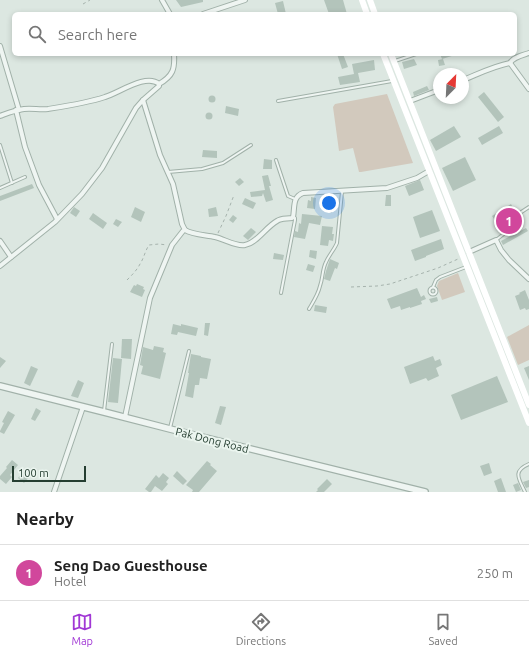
<!DOCTYPE html>
<html lang="en">
<head>
<meta charset="utf-8">
<style>
	:root { --surface:#fff; --page:#f6f6f6; --text:#222; --muted:#767676; --line:#e0e0e0; --accent:#a138d5 }
	body { margin:0; font-family:Ubuntu,sans-serif; background:var(--page); color:var(--text) }
	.compass { position:absolute; left:433px; top:68px; width:36px; height:36px; border-radius:50%; background:var(--surface); box-shadow:0 2px 6px #0003; rotate:24deg }
	.scale { position:absolute; left:12px; bottom:10px; width:74px; box-sizing:border-box; padding-left:4px; border:2px solid #253e31; border-top:0; font-size:11px; line-height:14px; white-space:nowrap; color:#253e31; -webkit-text-stroke:3px #ebf5ef; paint-order:stroke }
	.you { position:absolute; left:329px; top:203px; width:14px; height:14px; margin:-10px; border:3px solid #fff; border-radius:50%; background:#1a73e8; box-shadow:0 0 0 6px #1a73e833 }
	.badge { display:grid; place-items:center; width:26px; height:26px; border-radius:50%; background:var(--accent); color:#fff; font-size:13px; font-weight:700 }
	.pin { position:absolute; translate:-50% -50%; border:2px solid #fff; box-shadow:0 1px 4px #0006 }
	.list { margin:0; padding:0; list-style:none }
	h2 { display:flex; justify-content:space-between; align-items:center; height:52px; margin:0; padding:0 16px; font-size:17px }
	h2 small { font-size:13px; font-weight:400; color:var(--muted) }
	.list li { display:grid; grid-template-columns:26px 1fr auto; gap:12px; align-items:center; box-sizing:border-box; height:56px; padding:0 16px; border-top:1px solid var(--line) }
	.list b { display:block; font-size:15px; white-space:nowrap }
	.list p { margin:0; font-size:13px; white-space:nowrap; color:var(--muted) }
	.list em { font-size:13px; font-style:normal; color:var(--muted) }
	.icon { flex:none; width:22px; height:22px; fill:none; stroke:currentColor; stroke-width:2; stroke-linecap:round; stroke-linejoin:round }
	.map { position:relative; flex:none; width:529px; height:492px; overflow:hidden }
	.search { position:absolute; background:var(--surface); box-shadow:0 2px 6px #0003; left:12px; right:12px; top:12px; height:44px; display:flex; align-items:center; gap:10px; box-sizing:border-box; padding:0 14px; border-radius:6px; color:var(--muted); font-size:15px }
	.sheet { height:108px; background:var(--surface) }
	nav { display:flex; justify-content:space-around; align-items:center; box-sizing:border-box; height:56px; border-top:1px solid var(--line); background:var(--surface); font-size:11px; color:var(--muted) }
	nav a { display:grid; justify-items:center; gap:2px }
	nav .on { color:var(--accent) }
	.map>svg:first-child { display:block }
	.green { fill:#d2c9bd }
	.building { fill:#b3c4bb }
	.lines { fill:none; stroke-linecap:round; stroke-linejoin:round }
	.service-casing { stroke:#a1b1a9; stroke-width:4 }
	.minor-casing { stroke:#a1b1a9; stroke-width:6 }
	.tertiary-casing { stroke:#a1b1a9; stroke-width:8 }
	.path { stroke:#a6b3ad; stroke-width:1; stroke-dasharray:3 3; stroke-linecap:butt }
	.service { stroke:#eff5f2; stroke-width:2 }
	.minor { stroke:#eff5f2; stroke-width:4 }
	.tertiary { stroke:#eff5f2; stroke-width:5.5 }
	.secondary { stroke:#fff; stroke-width:6 }
	.labels { text-anchor:middle; dominant-baseline:central; stroke-width:4; stroke-linejoin:round; paint-order:stroke }
	.street-label { font-size:11px; fill:#253e31; stroke:#ebf5ef }
</style>
</head>
<body>
<div class="map">
<svg width="529" height="492" viewBox="0 0 529 492">
	<rect width="100%" height="100%" fill="#dce7e1"/>
	<g class="green">
		<polygon points="387,94 413,163 361,172 359,172 353,148 339,151 333,107 335,104"/>
		<polygon points="458,273 465,292 442,300 437,286 439,281"/>
		<polygon points="529,325 529,360 518,365 507,337"/>
	</g>
	<g class="building">
		<polygon points="176,0 203,0 203,2 181,7"/>
		<polygon points="324,0 343,0 347,14 329,14"/>
		<polygon points="283,1 286,14 278,14 275,3"/>
		<polygon points="337,54 343,54 348,67 342,69"/>
		<polygon points="440,54 455,54 455,55 442,59"/>
		<polygon points="414,59 417,65 404,69 402,62"/>
		<polygon points="443,59 445,65 439,66 438,60"/>
		<polygon points="374,60 375,70 358,73 360,82 340,85 338,77 354,74 352,64"/>
		<polygon points="427,86 429,90 414,96 413,92"/>
		<polygon points="484,92 504,117 498,122 478,97"/>
		<circle cx="212" cy="99" r="3.5"/>
		<polygon points="226,106 239,109 238,116 225,113"/>
		<circle cx="209" cy="116" r="3.5"/>
		<polygon points="454,126 461,137 436,151 430,140"/>
		<polygon points="499,126 503,133 482,145 478,138"/>
		<polygon points="203,150 217,151 217,158 202,157"/>
		<polygon points="465,157 476,180 453,191 442,168"/>
		<polygon points="264,159 272,160 272,169 263,169"/>
		<polygon points="268,175 271,186 269,186 273,200 266,202 263,193 262,196 251,197 250,192 265,190 262,176"/>
		<polygon points="240,178 244,182 239,186 235,182"/>
		<polygon points="420,180 424,190 409,196 405,186"/>
		<polygon points="32,184 34,188 0,201 0,196"/>
		<polygon points="386,195 391,195 391,206 385,206"/>
		<polygon points="311,197 316,198 315,209 307,208 308,200 311,201"/>
		<polygon points="245,198 256,203 253,209 242,204"/>
		<polygon points="329,198 334,198 332,213 326,211 327,207 328,207"/>
		<polygon points="511,204 514,210 496,222 492,216"/>
		<polygon points="74,207 80,211 76,217 70,213"/>
		<polygon points="135,207 145,212 141,222 131,217"/>
		<polygon points="216,207 218,216 209,217 208,209"/>
		<polygon points="432,210 440,231 420,238 413,217"/>
		<polygon points="93,213 107,223 103,229 89,219"/>
		<polygon points="302,214 322,216 320,225 309,223 305,239 294,237 295,231 298,232 299,223 301,224"/>
		<polygon points="233,215 237,218 233,223 229,220"/>
		<polygon points="116,219 122,222 118,227 113,224"/>
		<polygon points="322,226 333,227 332,234 334,234 333,241 329,240 328,246 320,245"/>
		<polygon points="251,228 256,232 248,240 243,236"/>
		<polygon points="526,228 528,231 503,245 501,241"/>
		<polygon points="441,239 444,249 426,256 426,257 415,261 411,250"/>
		<polygon points="310,250 317,251 316,259 309,257"/>
		<polygon points="274,253 284,255 283,260 273,259"/>
		<polygon points="330,259 339,263 337,269 335,268 330,281 324,279 326,271"/>
		<polygon points="308,264 315,266 313,272 306,270"/>
		<polygon points="137,284 144,287 143,289 145,290 142,297 130,292 134,285 136,286"/>
		<polygon points="417,288 421,297 424,295 426,299 421,301 422,304 410,308 410,307 401,310 400,306 391,309 387,299"/>
		<polygon points="525,290 529,300 529,309 526,310 525,308 520,310 515,296 520,294 519,293"/>
		<polygon points="437,297 438,301 431,303 429,299"/>
		<polygon points="315,305 327,307 326,313 314,311"/>
		<polygon points="205,323 210,323 208,336 204,335"/>
		<polygon points="173,324 181,326 181,324 198,328 196,336 178,332 177,335 171,334"/>
		<polygon points="122,339 132,339 131,359 121,358"/>
		<polygon points="154,346 164,348 163,352 166,353 160,379 141,374 143,366 140,365 143,347 153,350"/>
		<polygon points="191,354 201,356 201,357 211,359 207,379 200,378 199,385 195,385 193,398 185,396 189,373 188,373"/>
		<polygon points="433,356 435,361 440,359 442,365 436,368 439,376 428,381 426,378 410,384 404,367"/>
		<polygon points="0,357 6,361 0,368"/>
		<polygon points="113,358 122,359 118,403 108,402"/>
		<polygon points="31,366 38,369 30,386 24,383"/>
		<polygon points="529,366 529,380 524,368"/>
		<polygon points="497,376 508,402 461,420 451,395"/>
		<polygon points="78,380 84,383 78,398 71,396"/>
		<polygon points="220,406 226,407 221,425 215,423"/>
		<polygon points="36,408 41,411 35,421 31,419"/>
		<polygon points="8,411 15,415 4,434 0,432 0,431 4,423 2,422"/>
		<polygon points="12,460 18,465 10,475 12,477 6,484 0,479 0,476 7,468 6,467"/>
		<polygon points="207,461 211,464 210,465 217,471 199,492 192,492 193,490 186,485"/>
		<polygon points="489,463 492,473 484,476 480,466"/>
		<polygon points="24,471 30,476 24,483 18,478"/>
		<polygon points="177,471 187,481 183,485 173,476"/>
		<polygon points="163,473 169,478 166,482 168,484 162,491 155,486 151,492 149,492 145,489 156,475 159,478"/>
		<polygon points="501,478 506,492 498,492 494,481"/>
		<polygon points="327,479 332,484 324,492 316,492 318,490 317,489"/>
		<polygon points="529,480 529,487 526,488 523,482"/>
		<polygon points="518,483 521,490 516,492 513,485"/>
	</g>
	<g class="lines">
		<defs>
			<g id="service">
				<polyline points="395,61 416,54"/>
				<polyline points="278,101 392,81"/>
				<polyline points="0,145 12,183"/>
				<polyline points="276,160 288,196 295,199"/>
				<polyline points="168,172 202,169 223,163 251,145"/>
				<polyline points="0,188 25,177"/>
				<polyline points="496,240 505,233 502,227 503,224 529,207"/>
				<polyline points="433,287 436,280 440,277 466,267"/>
				<circle cx="433" cy="291" r="3.5"/>
				<polyline points="281,293 295,220 295,218 293,217"/>
				<path d="M309,309C313,302 318,295 320,286C323,278 322,270 326,262C329,255 334,250 337,243L342,192"/>
				<polyline points="104,411 112,344"/>
				<polyline points="170,428 189,351"/>
				<path d="M525,492C519,479 512,471 529,464"/>
			</g>
			<g id="minor">
				<polyline points="162,0 170,14"/>
				<polyline points="203,14 245,0"/>
				<polyline points="0,46 19,110"/>
				<polyline points="510,63 529,89"/>
				<path d="M463,80C478,74 494,66 510,63C513,57 523,55 529,53"/>
				<polyline points="143,100 160,155 173,184 182,224 185,230"/>
				<polyline points="410,101 439,90"/>
				<polyline points="16,110 25,147 39,185 57,219"/>
				<path d="M0,116C8,113 15,110 24,109C32,108 40,110 48,109C67,106 87,103 105,97C119,93 146,73 159,84C173,76 175,69 174,54"/>
				<polyline points="0,241 11,257"/>
				<polyline points="469,252 496,240 501,250 509,260 529,279"/>
				<polyline points="0,266 55,222 82,194 102,168 136,108 143,100 159,86 159,84"/>
				<path d="M125,417L150,298L172,245L183,231L185,230C193,235 207,235 215,237C224,239 237,247 245,245C257,243 266,227 277,221C281,218 286,219 292,218L293,217C295,208 292,197 303,193L387,188L417,178L429,171"/>
				<polyline points="54,492 83,407"/>
			</g>
			<polyline id="tertiary" points="0,386 104,412 170,429 425,492"/>
		</defs>
		<use href="#service" class="service-casing"/>
		<use href="#minor" class="minor-casing"/>
		<use href="#tertiary" class="tertiary-casing"/>
		<g class="path">
			<polyline points="83,4 90,0"/>
			<polyline points="218,233 226,216 234,195"/>
			<path d="M127,280C132,275 137,270 140,264C144,258 145,251 149,245L159,244L167,245"/>
			<polyline points="351,287 377,286 390,284 438,268 458,259"/>
		</g>
		<use href="#service" class="service"/>
		<use href="#minor" class="minor"/>
		<use href="#tertiary" class="tertiary"/>
		<g class="secondary">
			<polyline points="362,0 367,14"/>
			<polyline points="370,0 375,14"/>
			<polyline points="383,54 529,423"/>
			<polyline points="391,54 529,405"/>
		</g>
	</g>
	<g class="labels">
		<g class="street-label">
			<text transform="translate(212 440) rotate(14)">Pak Dong Road</text>
		</g>
	</g>
</svg>
<svg class="compass" viewBox="-18 -18 36 36"><path d="M0-13l5 13h-10z" fill="#e53935"/><path d="M0 13l5-13h-10z" fill="#767676"/></svg>
<div class="scale">100 m</div>
<div class="you"></div>
<div class="pin badge" style="left:509px;top:221px;background:#d1479c">1</div>
<div class="search"><svg class="icon" aria-label="search" viewBox="0 0 24 24"><circle cx="10" cy="10" r="6"/><path d="M15 15l6 6"/></svg>Search here</div>
</div>
<section class="sheet">
<h2>Nearby<small></small></h2>
<ul class="list">
<li><span class="badge" style="background:#d1479c">1</span><div><b>Seng Dao Guesthouse</b><p>Hotel</p></div><em>250 m</em></li>
</ul>
</section>
<nav>
<a class="on"><svg class="icon" aria-label="map" viewBox="0 0 24 24"><path d="M3 6l6-2 6 2 6-2v14l-6 2-6-2-6 2zM9 4v14M15 6v14"/></svg>Map</a>
<a><svg class="icon" aria-label="directions" viewBox="0 0 24 24"><path d="M12 3l9 9-9 9-9-9zM9 14v-3h6M13 9l2 2-2 2"/></svg>Directions</a>
<a><svg class="icon" aria-label="saved" viewBox="0 0 24 24"><path d="M7 4h10v16l-5-4-5 4z"/></svg>Saved</a>
</nav>
</body>
</html>
